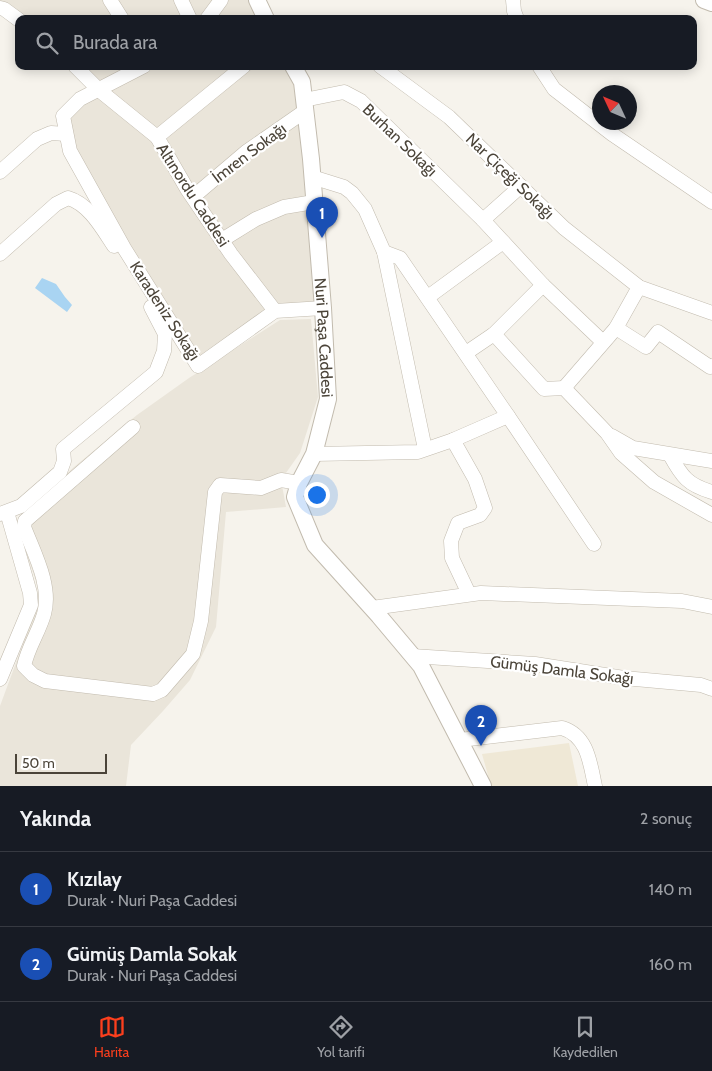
<!DOCTYPE html>
<html lang="tr">
<head>
<meta charset="utf-8">
<style>
	:root { --surface:#171b24; --page:#242831; --text:#f1f3f6; --muted:#9ea1a6; --line:#363941; --accent:#fc3f1d }
	body { margin:0; font-family:Cabin,sans-serif; background:var(--page); color:var(--text) }
	.compass { position:absolute; left:592px; top:85px; width:45px; height:45px; border-radius:50%; background:var(--surface); box-shadow:0 2px 12px #0003; rotate:314deg }
	.scale { position:absolute; left:15px; bottom:12px; width:92px; box-sizing:border-box; padding-left:5px; border:2px solid #4b4439; border-top:0; font-size:14px; line-height:18px; white-space:nowrap; color:#4b4439; -webkit-text-stroke:4px #fff; paint-order:stroke }
	.you { position:absolute; left:316px; top:494px; width:18px; height:18px; margin:-12px; border:4px solid #fff; border-radius:50%; background:#1a73e8; box-shadow:0 0 0 8px #1a73e833 }
	.badge { display:grid; place-items:center; width:32px; height:32px; border-radius:50%; background:var(--accent); color:#fff; font-size:16px; font-weight:700 }
	.pin { position:absolute; translate:-50% -41px; filter:drop-shadow(0 1px 2px #0008) }
	.pin::after { content:''; position:absolute; top:26px; width:18px; height:15px; background:inherit; clip-path:polygon(0 0,100% 0,50% 100%) }
	.list { margin:0; padding:0; list-style:none }
	h2 { display:flex; justify-content:space-between; align-items:center; height:65px; margin:0; padding:0 20px; font-size:21px }
	h2 small { font-size:16px; font-weight:400; color:var(--muted) }
	.list li { display:grid; grid-template-columns:32px 1fr auto; gap:15px; align-items:center; box-sizing:border-box; height:75px; padding:0 20px; border-top:1px solid var(--line) }
	.list b { display:block; font-size:19px; white-space:nowrap }
	.list p { margin:0; font-size:16px; white-space:nowrap; color:var(--muted) }
	.list em { font-size:16px; font-style:normal; color:var(--muted) }
	.icon { flex:none; width:28px; height:28px; fill:none; stroke:currentColor; stroke-width:2; stroke-linecap:round; stroke-linejoin:round }
	.map { position:relative; flex:none; width:712px; height:786px; overflow:hidden }
	.search { position:absolute; background:var(--surface); box-shadow:0 2px 12px #0003; left:15px; right:15px; top:15px; height:55px; display:flex; align-items:center; gap:12px; box-sizing:border-box; padding:0 18px; border-radius:10px; color:var(--muted); font-size:19px }
	.sheet { height:215px; background:var(--surface) }
	nav { display:flex; justify-content:space-around; align-items:center; box-sizing:border-box; height:70px; border-top:1px solid var(--line); background:var(--surface); font-size:14px; color:var(--muted) }
	nav a { display:grid; justify-items:center; gap:2px }
	nav .on { color:var(--accent) }
	.map>svg:first-child { display:block }
	.residential { fill:#eae5da }
	.education { fill:#efe8d6 }
	.water { fill:#a9d4f2 }
	.lines { fill:none; stroke-linecap:round; stroke-linejoin:round }
	.minor-casing { stroke:#c2bbae; stroke-width:15 }
	.tertiary-casing { stroke:#c2bbae; stroke-width:18 }
	.minor { stroke:#fff; stroke-width:14 }
	.tertiary { stroke:#fff; stroke-width:16 }
	.labels { text-anchor:middle; dominant-baseline:central; stroke-width:4.5; stroke-linejoin:round; paint-order:stroke }
	.street-label { font-size:16px; fill:#4b4439; stroke:#fff }
</style>
</head>
<body>
<div class="map">
<svg width="712" height="786" viewBox="0 0 712 786">
	<rect width="100%" height="100%" fill="#f6f3ec"/>
	<g class="residential">
		<polygon points="0,0 257,0 266,19 19,19 0,8"/>
		<polygon points="75,66 293,66 323,308 275,311 198,366 70,151 63,116 99,90"/>
		<polygon points="311,319 318,397 300,453 281,480 286,507 226,512 216,627 190,680 163,711 131,745 126,786 0,786 0,706 41,595 21,539 20,516 74,467 137,415 189,378 280,320"/>
	</g>
	<polygon class="education" points="569,743 578,786 491,786 482,754"/>
	<polygon class="water" points="42,278 56,284 65,297 72,305 67,312 35,288"/>
	<g class="lines">
		<defs>
			<g id="minor">
				<polyline points="110,0 122,19"/>
				<polyline points="181,0 190,19"/>
				<polyline points="513,0 514,11 517,19"/>
				<polyline points="0,8 4,9 19,20"/>
				<polyline points="207,19 221,0"/>
				<polyline points="75,66 99,90 157,137 187,189 231,254 275,311"/>
				<polyline points="144,66 80,99 63,116 70,151 124,248 198,366 275,311 323,308"/>
				<polyline points="380,66 449,117 564,228 639,287 712,313"/>
				<polyline points="539,66 554,89 612,134 712,202"/>
				<polyline points="304,100 344,92 361,101 483,220"/>
				<polyline points="157,137 244,66"/>
				<polyline points="0,172 37,139 51,133 66,134"/>
				<polyline points="312,177 344,187 352,193 365,209 384,252 425,449"/>
				<polyline points="521,186 483,220 543,285 603,342"/>
				<polyline points="193,197 246,152 305,111"/>
				<polyline points="222,240 256,219 284,207 314,202"/>
				<path d="M0,254L56,204L68,198C89,204 102,228 114,246"/>
				<polyline points="428,297 503,242"/>
				<polyline points="616,328 646,347 658,332 710,367 712,366"/>
				<polyline points="494,334 544,389 564,388 607,433 621,453 654,482 712,515"/>
				<polyline points="466,353 494,334 543,285"/>
				<polyline points="564,388 616,328 639,287"/>
				<polyline points="508,416 594,544"/>
				<path d="M133,427L25,521L24,527C34,553 52,586 44,614C39,632 28,647 24,666L33,675L45,681L153,694L162,690L193,654L201,621L215,492L220,485L261,488L281,480L299,483"/>
				<polyline points="612,436 633,448 712,461"/>
				<polyline points="453,440 475,479 485,508 480,515 458,523 451,541 452,558 469,594"/>
				<polyline points="314,454 418,452 453,440 508,416 400,258 384,252"/>
				<path d="M670,455C682,477 688,485 712,492"/>
				<polyline points="0,514 21,506 60,472 64,461 63,449 156,372 164,351 165,334 151,307"/>
				<polyline points="372,608 481,593 682,601 712,607"/>
				<polyline points="412,656 535,664 624,678 701,685 712,689"/>
				<polyline points="0,679 31,605 30,593 7,512"/>
				<path d="M460,740L562,728C588,736 590,763 595,786"/>
			</g>
			<g id="tertiary">
				<polyline points="257,0 266,19"/>
				<polyline points="704,0 712,3"/>
				<path id="s1" d="M293,66L302,82L311,159L323,308L328,399L314,454L299,483L295,497L315,545L379,616L421,666L483,786"/>
			</g>
		</defs>
		<use href="#minor" class="minor-casing"/>
		<use href="#tertiary" class="tertiary-casing"/>
		<use href="#minor" class="minor"/>
		<use href="#tertiary" class="tertiary"/>
	</g>
	<g class="labels">
		<g class="street-label">
			<text transform="translate(400 140) rotate(44)">Burhan Sokağı</text>
			<text transform="translate(249 153) rotate(-37)">İmren Sokağı</text>
			<text transform="translate(510 176) rotate(44)">Nar Çiçeği Sokağı</text>
			<text transform="translate(193 195) rotate(57)">Altınordu Caddesi</text>
			<text transform="translate(165 311) rotate(57)">Karadeniz Sokağı</text>
			<text stroke="none"><textPath href="#s1" startOffset="275">Nuri Paşa Caddesi</textPath></text>
			<text transform="translate(562 670) rotate(7)">Gümüş Damla Sokağı</text>
		</g>
	</g>
</svg>
<svg class="compass" viewBox="-18 -18 36 36"><path d="M0-13l5 13h-10z" fill="#e53935"/><path d="M0 13l5-13h-10z" fill="#9ea1a6"/></svg>
<div class="scale">50 m</div>
<div class="you"></div>
<div class="pin badge" style="left:322px;top:238px;background:#1a4fb4">1</div>
<div class="pin badge" style="left:481px;top:746px;background:#1a4fb4">2</div>
<div class="search"><svg class="icon" aria-label="search" viewBox="0 0 24 24"><circle cx="10" cy="10" r="6"/><path d="M15 15l6 6"/></svg>Burada ara</div>
</div>
<section class="sheet">
<h2>Yakında<small>2 sonuç</small></h2>
<ul class="list">
<li><span class="badge" style="background:#1a4fb4">1</span><div><b>Kızılay</b><p>Durak · Nuri Paşa Caddesi</p></div><em>140 m</em></li>
<li><span class="badge" style="background:#1a4fb4">2</span><div><b>Gümüş Damla Sokak</b><p>Durak · Nuri Paşa Caddesi</p></div><em>160 m</em></li>
</ul>
</section>
<nav>
<a class="on"><svg class="icon" aria-label="map" viewBox="0 0 24 24"><path d="M3 6l6-2 6 2 6-2v14l-6 2-6-2-6 2zM9 4v14M15 6v14"/></svg>Harita</a>
<a><svg class="icon" aria-label="directions" viewBox="0 0 24 24"><path d="M12 3l9 9-9 9-9-9zM9 14v-3h6M13 9l2 2-2 2"/></svg>Yol tarifi</a>
<a><svg class="icon" aria-label="saved" viewBox="0 0 24 24"><path d="M7 4h10v16l-5-4-5 4z"/></svg>Kaydedilen</a>
</nav>
</body>
</html>
